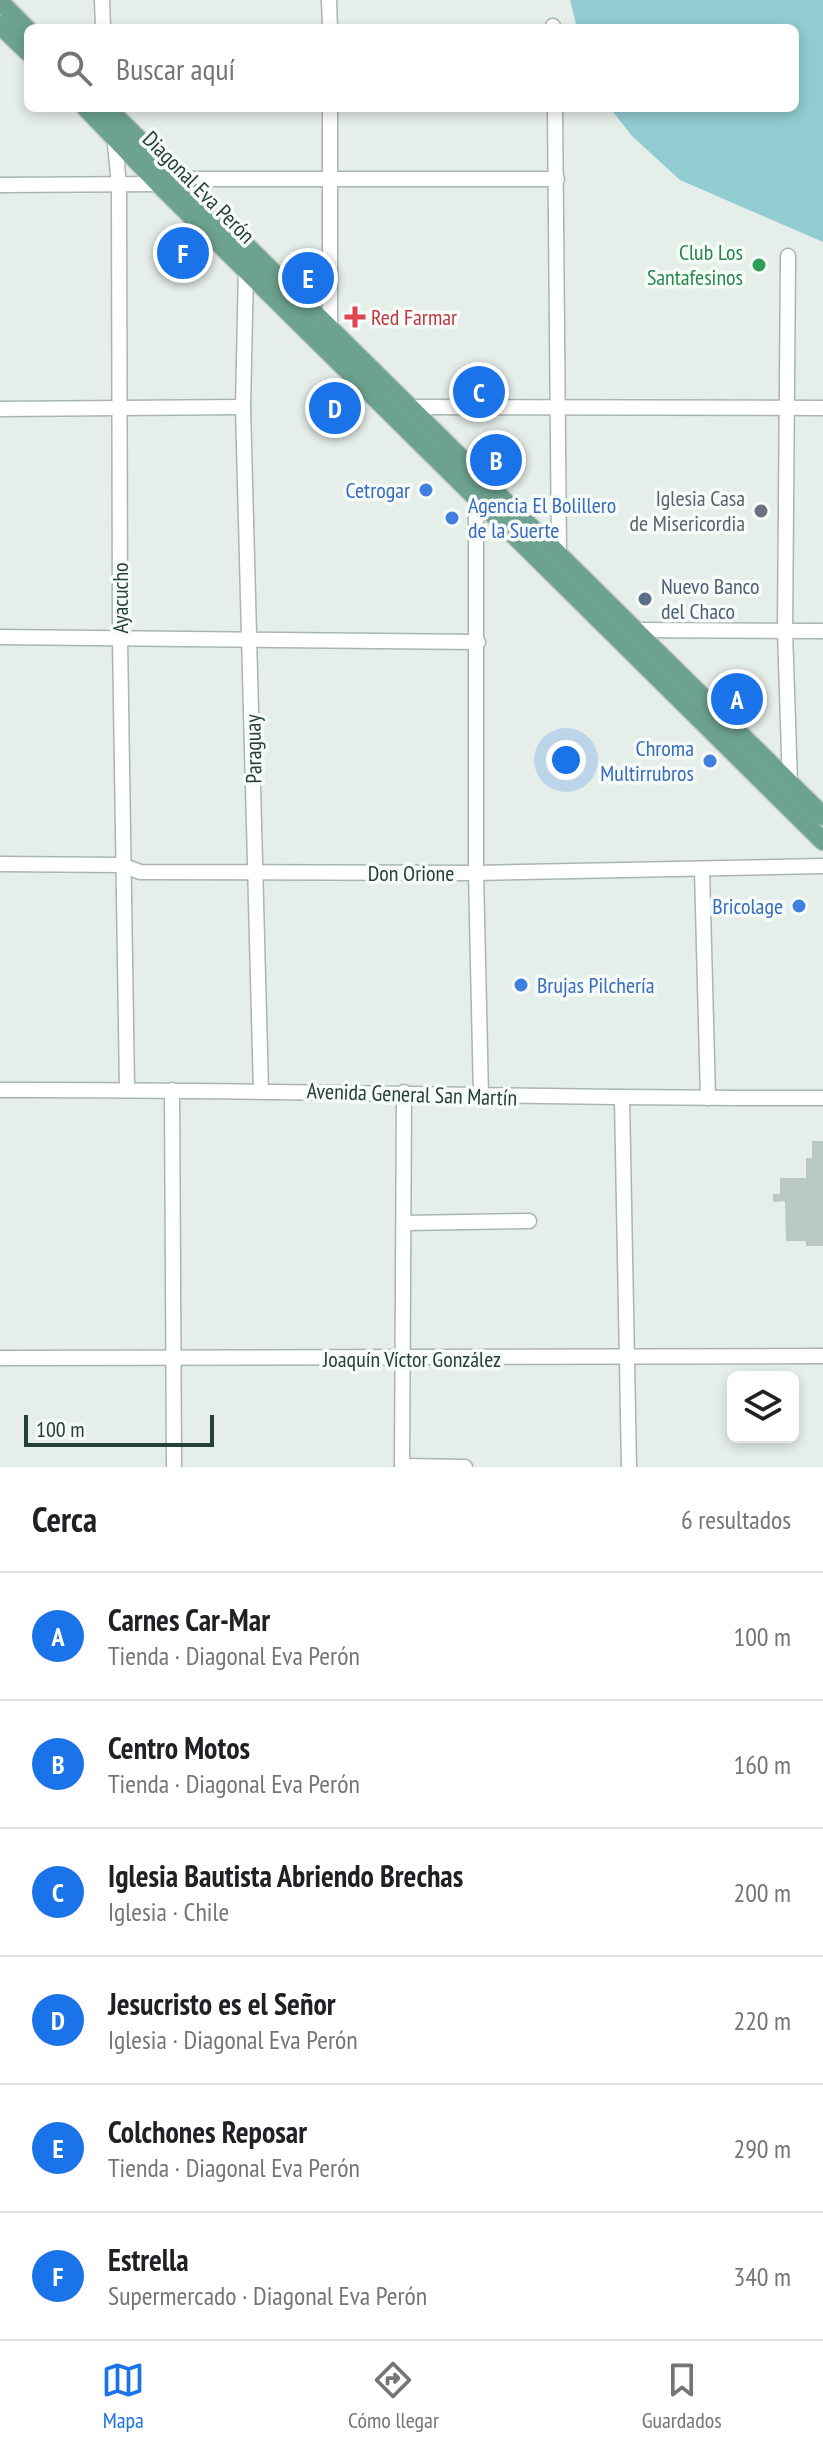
<!DOCTYPE html>
<html lang="es">
<head>
<meta charset="utf-8">
<style>
	:root { --surface:#fff; --page:#f6f6f6; --text:#202124; --muted:#757577; --line:#e0e0e0; --accent:#1a73e8 }
	body { margin:0; font-family:"PT Sans Narrow",sans-serif; background:var(--page); color:var(--text) }
	.controls { position:absolute; right:24px; bottom:24px; display:grid; overflow:hidden; border-radius:12px; box-shadow:0 4px 12px #0003 }
	.controls button { width:72px; height:72px; display:grid; place-items:center; padding:0; border:0; border-bottom:2px solid var(--line); background:var(--surface); color:var(--text); font:40px sans-serif }
	.scale { position:absolute; left:24px; bottom:20px; width:190px; box-sizing:border-box; padding-left:8px; border:4px solid #254037; border-top:0; font-size:22px; line-height:28px; white-space:nowrap; color:#254037; -webkit-text-stroke:6px #f7fbf8; paint-order:stroke }
	.you { position:absolute; left:566px; top:760px; width:28px; height:28px; margin:-20px; border:6px solid #fff; border-radius:50%; background:#1a73e8; box-shadow:0 0 0 12px #1a73e833 }
	.badge { display:grid; place-items:center; width:52px; height:52px; border-radius:50%; background:var(--accent); color:#fff; font-size:26px; font-weight:700 }
	.pin { position:absolute; translate:-50% -50%; border:4px solid #fff; box-shadow:0 2px 8px #0006 }
	.list { margin:0; padding:0; list-style:none }
	h2 { display:flex; justify-content:space-between; align-items:center; height:104px; margin:0; padding:0 32px; font-size:34px }
	h2 small { font-size:26px; font-weight:400; color:var(--muted) }
	.list li { display:grid; grid-template-columns:52px 1fr auto; gap:24px; align-items:center; box-sizing:border-box; height:128px; padding:0 32px; border-top:2px solid var(--line) }
	.list b { display:block; font-size:30px; white-space:nowrap }
	.list p { margin:0; font-size:26px; white-space:nowrap; color:var(--muted) }
	.list em { font-size:26px; font-style:normal; color:var(--muted) }
	.icon { flex:none; width:44px; height:44px; fill:none; stroke:currentColor; stroke-width:2; stroke-linecap:round; stroke-linejoin:round }
	.map { position:relative; flex:none; width:823px; height:1467px; overflow:hidden }
	.search { position:absolute; background:var(--surface); box-shadow:0 4px 12px #0003; left:24px; right:24px; top:24px; height:88px; display:flex; align-items:center; gap:20px; box-sizing:border-box; padding:0 28px; border-radius:12px; color:var(--muted); font-size:30px }
	.sheet { height:872px; background:var(--surface) }
	nav { display:flex; justify-content:space-around; align-items:center; box-sizing:border-box; height:112px; border-top:2px solid var(--line); background:var(--surface); font-size:22px; color:var(--muted) }
	nav a { display:grid; justify-items:center; gap:4px }
	nav .on { color:var(--accent) }
	.map>svg:first-child { display:block }
	.water { fill:#91ccd0 }
	.building { fill:#bbc9c3; stroke:#b9c8c0; stroke-width:2 }
	.lines { fill:none; stroke-linecap:round; stroke-linejoin:round }
	.minor-casing { stroke:#a8b6b1; stroke-width:17 }
	.major-casing { stroke:#c2cac7; stroke-width:21 }
	.minor { stroke:#fff; stroke-width:14 }
	.major { stroke:#6da28f; stroke-width:18 }
	.leisure-dot { fill:#2e9e5b; stroke:#f7fbf8; stroke-width:3 }
	.health-dot { fill:#e0444e; stroke:#f7fbf8; stroke-width:3 }
	.shop-dot { fill:#3f7fe0; stroke:#f7fbf8; stroke-width:3 }
	.worship-dot { fill:#6b7280; stroke:#f7fbf8; stroke-width:3 }
	.service-dot { fill:#5c6f8a; stroke:#f7fbf8; stroke-width:3 }
	.labels { text-anchor:middle; dominant-baseline:central; stroke-width:7; stroke-linejoin:round; paint-order:stroke }
	.street-label { font-size:22px; fill:#254037; stroke:#f7fbf8 }
	.leisure-label { font-size:22px; fill:#27864d; stroke:#f7fbf8; text-anchor:end }
	.health-label { font-size:22px; fill:#be3a42; stroke:#f7fbf8; text-anchor:start }
	.shop-label { font-size:22px; fill:#366cbe; stroke:#f7fbf8; text-anchor:end }
	.worship-label { font-size:22px; fill:#5b616d; stroke:#f7fbf8; text-anchor:end }
	.service-label { font-size:22px; fill:#4e5e75; stroke:#f7fbf8; text-anchor:start }
</style>
</head>
<body>
<div class="map">
<svg width="823" height="1467" viewBox="0 0 823 1467">
	<rect width="100%" height="100%" fill="#e6eeea"/>
	<polygon class="water" points="570,0 823,0 823,242 680,180 632,136 610,108 795,108 795,28 577,28"/>
	<polygon class="building" points="813,1142 823,1142 823,1245 807,1245 807,1240 787,1240 786,1200 774,1201 774,1195 781,1195 781,1179 807,1179 807,1159 813,1159"/>
	<g class="lines">
		<defs>
			<g id="minor">
				<polyline points="102,0 103,28"/>
				<polyline points="329,0 330,28"/>
				<polyline points="553,26 553,28"/>
				<polyline points="330,108 330,328"/>
				<polyline points="555,108 559,555"/>
				<polyline points="114,134 119,185 120,638 127,1089"/>
				<polyline points="179,179 557,179"/>
				<polyline points="0,185 159,184"/>
				<polyline points="788,256 785,631 790,783"/>
				<polyline points="246,269 243,407 261,1091"/>
				<polyline points="410,407 823,408"/>
				<polyline points="0,409 243,407"/>
				<polyline points="476,498 476,873 481,1097"/>
				<polyline points="636,630 823,631"/>
				<polyline points="0,637 478,642"/>
				<polyline points="0,864 122,865 140,872 476,873 823,866"/>
				<polyline points="702,870 708,1098"/>
				<path d="M0,1090C275,1089 549,1099 823,1098"/>
				<polyline points="172,1090 174,1467"/>
				<polyline points="622,1099 629,1467"/>
				<polyline points="405,1223 529,1221"/>
				<polyline points="0,1358 823,1356"/>
				<polyline points="402,1466 465,1467"/>
				<polyline points="402,1467 404,1092"/>
			</g>
			<g id="major">
				<polyline points="0,2 28,30"/>
				<polyline points="0,25 28,52"/>
				<polyline points="86,108 159,184 823,841"/>
				<polyline points="107,108 823,816"/>
			</g>
		</defs>
		<use href="#minor" class="minor-casing"/>
		<use href="#major" class="major-casing"/>
		<use href="#minor" class="minor"/>
		<use href="#major" class="major"/>
	</g>
	<circle class="leisure-dot" cx="759" cy="265" r="8"/>
	<path class="health-dot" d="M351 305h8v8h8v8h-8v8h-8v-8h-8v-8h8z"/>
	<g class="shop-dot">
		<circle cx="426" cy="490" r="8"/>
		<circle cx="452" cy="518" r="8"/>
		<circle cx="710" cy="761" r="8"/>
		<circle cx="799" cy="906" r="8"/>
		<circle cx="521" cy="985" r="8"/>
	</g>
	<circle class="worship-dot" cx="761" cy="511" r="8"/>
	<circle class="service-dot" cx="645" cy="599" r="8"/>
	<g class="labels">
		<g class="street-label">
			<text transform="translate(199 187) rotate(45)">Diagonal Eva Perón</text>
			<text transform="translate(120 598) rotate(-90)">Ayacucho</text>
			<text transform="translate(253 749) rotate(-91)">Paraguay</text>
			<text x="411" y="873">Don Orione</text>
			<text transform="translate(412 1094) rotate(2)">Avenida General San Martín</text>
			<text x="412" y="1359">Joaquín Víctor González</text>
		</g>
		<g class="leisure-label">
			<text x="743" y="252">Club Los<tspan x="743" dy="25">Santafesinos</tspan></text>
		</g>
		<g class="health-label">
			<text x="371" y="317">Red Farmar</text>
		</g>
		<g class="shop-label">
			<text x="410" y="490">Cetrogar</text>
			<text x="468" y="505" text-anchor="start">Agencia El Bolillero<tspan x="468" dy="25">de la Suerte</tspan></text>
			<text x="694" y="748">Chroma<tspan x="694" dy="25">Multirrubros</tspan></text>
			<text x="783" y="906">Bricolage</text>
			<text x="537" y="985" text-anchor="start">Brujas Pilchería</text>
		</g>
		<g class="worship-label">
			<text x="745" y="498">Iglesia Casa<tspan x="745" dy="25">de Misericordia</tspan></text>
		</g>
		<g class="service-label">
			<text x="661" y="586">Nuevo Banco<tspan x="661" dy="25">del Chaco</tspan></text>
		</g>
	</g>
</svg>
<div class="controls">
<button><svg class="icon" aria-label="layers" viewBox="0 0 24 24"><path d="M12 4l9 5-9 5-9-5zM3 14l9 5 9-5"/></svg></button>
</div>
<div class="scale">100 m</div>
<div class="you"></div>
<div class="pin badge" style="left:737px;top:699px">A</div>
<div class="pin badge" style="left:496px;top:460px">B</div>
<div class="pin badge" style="left:479px;top:392px">C</div>
<div class="pin badge" style="left:335px;top:408px">D</div>
<div class="pin badge" style="left:308px;top:278px">E</div>
<div class="pin badge" style="left:183px;top:253px">F</div>
<div class="search"><svg class="icon" aria-label="search" viewBox="0 0 24 24"><circle cx="10" cy="10" r="6"/><path d="M15 15l6 6"/></svg>Buscar aquí</div>
</div>
<section class="sheet">
<h2>Cerca<small>6 resultados</small></h2>
<ul class="list">
<li><span class="badge">A</span><div><b>Carnes Car-Mar</b><p>Tienda · Diagonal Eva Perón</p></div><em>100 m</em></li>
<li><span class="badge">B</span><div><b>Centro Motos</b><p>Tienda · Diagonal Eva Perón</p></div><em>160 m</em></li>
<li><span class="badge">C</span><div><b>Iglesia Bautista Abriendo Brechas</b><p>Iglesia · Chile</p></div><em>200 m</em></li>
<li><span class="badge">D</span><div><b>Jesucristo es el Señor</b><p>Iglesia · Diagonal Eva Perón</p></div><em>220 m</em></li>
<li><span class="badge">E</span><div><b>Colchones Reposar</b><p>Tienda · Diagonal Eva Perón</p></div><em>290 m</em></li>
<li><span class="badge">F</span><div><b>Estrella</b><p>Supermercado · Diagonal Eva Perón</p></div><em>340 m</em></li>
</ul>
</section>
<nav>
<a class="on"><svg class="icon" aria-label="map" viewBox="0 0 24 24"><path d="M3 6l6-2 6 2 6-2v14l-6 2-6-2-6 2zM9 4v14M15 6v14"/></svg>Mapa</a>
<a><svg class="icon" aria-label="directions" viewBox="0 0 24 24"><path d="M12 3l9 9-9 9-9-9zM9 14v-3h6M13 9l2 2-2 2"/></svg>Cómo llegar</a>
<a><svg class="icon" aria-label="saved" viewBox="0 0 24 24"><path d="M7 4h10v16l-5-4-5 4z"/></svg>Guardados</a>
</nav>
</body>
</html>
